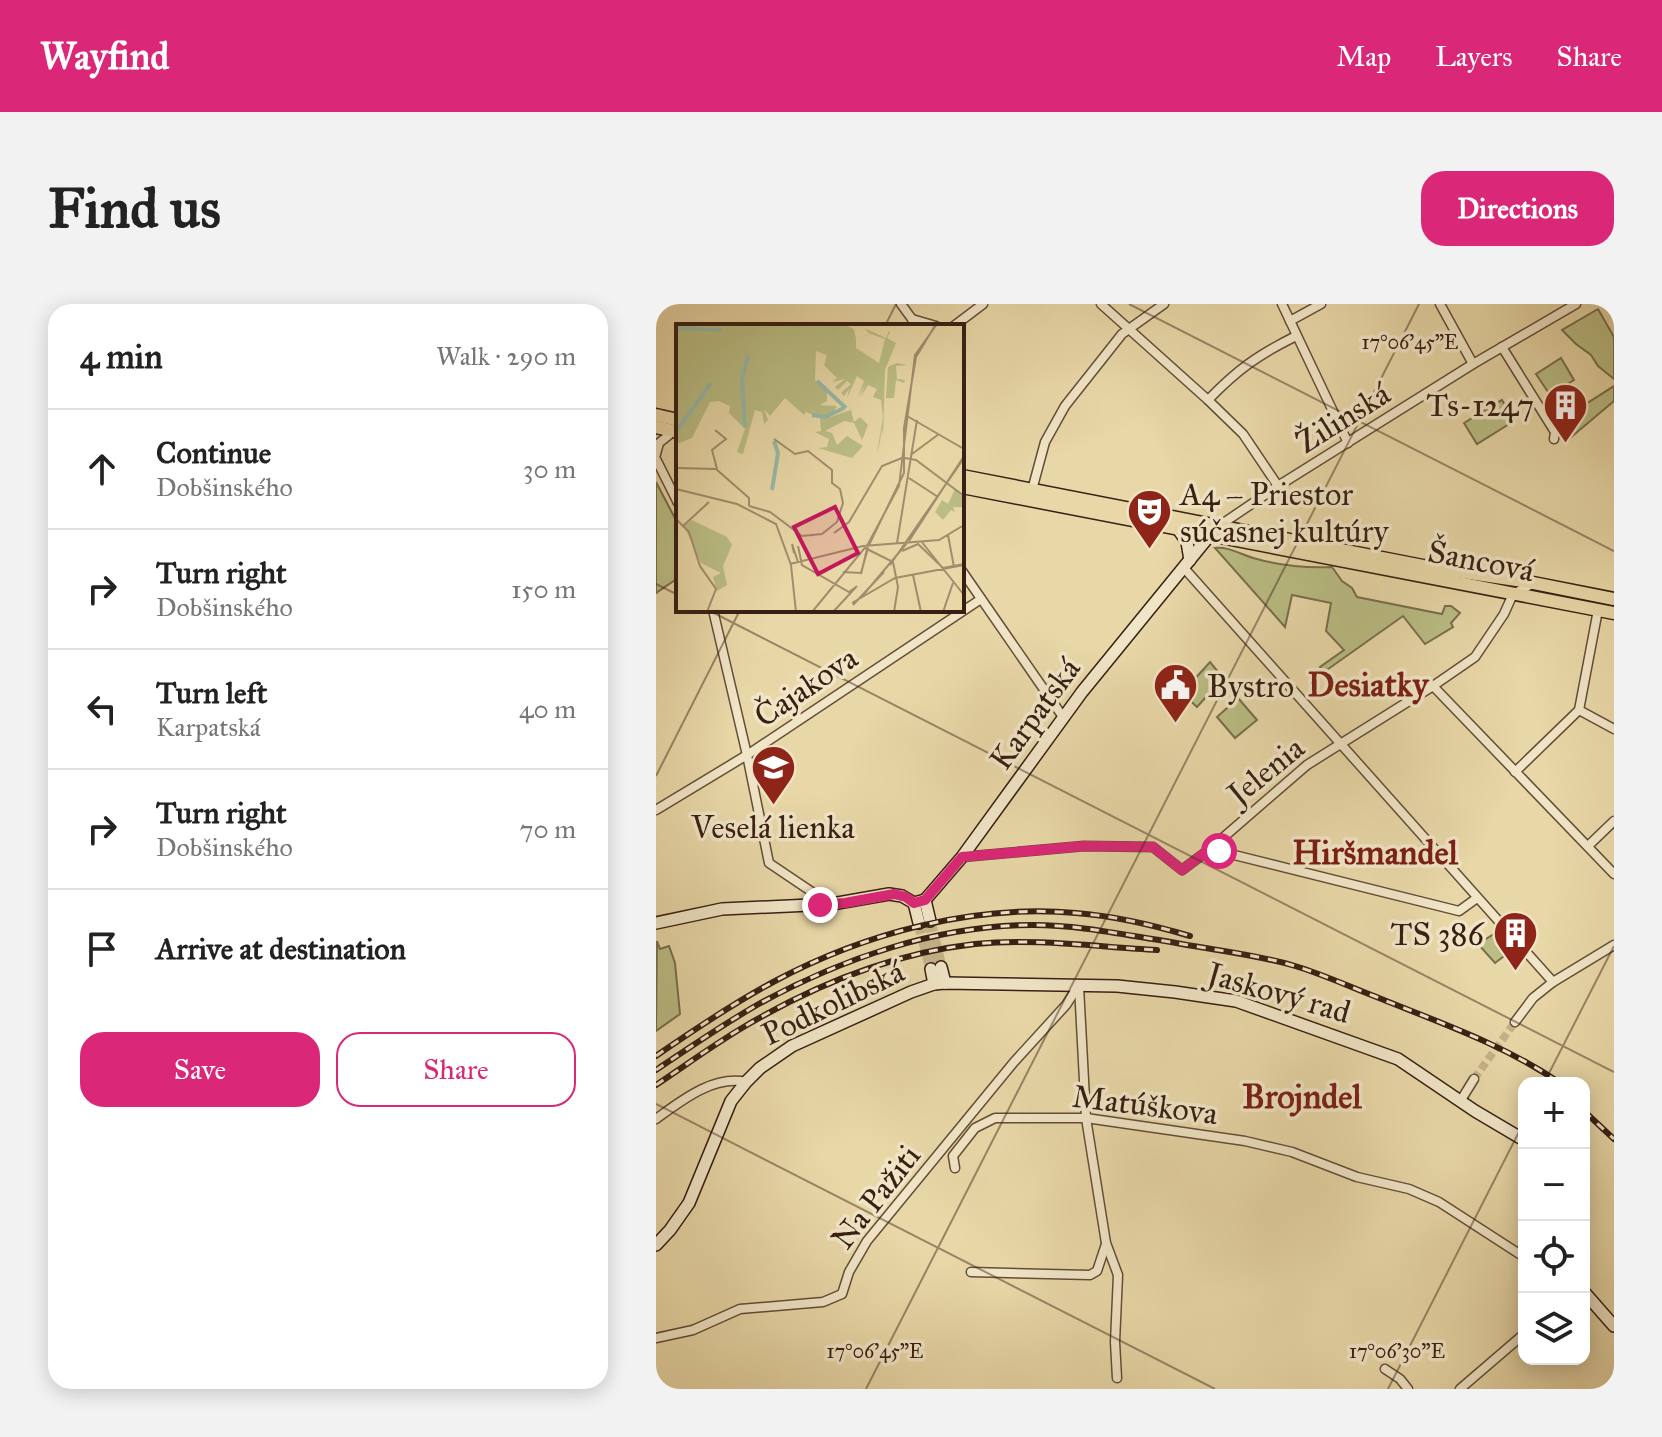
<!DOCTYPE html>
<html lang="en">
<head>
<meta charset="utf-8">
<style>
	:root { --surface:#fff; --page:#f2f2f2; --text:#222; --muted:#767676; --line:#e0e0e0; --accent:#db2777 }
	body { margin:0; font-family:"IM FELL Great Primer",serif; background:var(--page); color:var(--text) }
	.controls { position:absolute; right:24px; bottom:24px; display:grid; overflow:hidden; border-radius:16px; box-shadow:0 4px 20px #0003 }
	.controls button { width:72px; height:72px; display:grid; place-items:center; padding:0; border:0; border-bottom:2px solid var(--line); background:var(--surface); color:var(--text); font:40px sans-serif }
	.stop { position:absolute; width:24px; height:24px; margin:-18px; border:6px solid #db2777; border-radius:50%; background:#fff }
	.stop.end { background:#db2777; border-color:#fff; box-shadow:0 2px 8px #0008 }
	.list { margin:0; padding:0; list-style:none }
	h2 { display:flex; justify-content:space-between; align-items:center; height:104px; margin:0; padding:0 32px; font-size:34px }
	h2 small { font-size:26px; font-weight:400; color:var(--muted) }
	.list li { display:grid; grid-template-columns:52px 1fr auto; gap:24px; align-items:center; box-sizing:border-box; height:120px; padding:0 32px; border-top:2px solid var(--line) }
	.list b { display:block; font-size:30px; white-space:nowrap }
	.list p { margin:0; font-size:26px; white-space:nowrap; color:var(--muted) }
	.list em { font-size:26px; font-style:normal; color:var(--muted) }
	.actions { display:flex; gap:16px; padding:24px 32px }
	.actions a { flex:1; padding:18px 0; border:2px solid var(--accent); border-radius:24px; text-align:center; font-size:28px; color:var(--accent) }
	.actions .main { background:var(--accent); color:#fff }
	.icon { flex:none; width:44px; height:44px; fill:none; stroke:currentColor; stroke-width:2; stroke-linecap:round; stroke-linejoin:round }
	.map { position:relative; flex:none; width:958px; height:1085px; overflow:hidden; border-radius:24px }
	header { display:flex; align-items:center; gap:48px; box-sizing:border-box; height:112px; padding:0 40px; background:var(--accent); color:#fff }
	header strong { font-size:38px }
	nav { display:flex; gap:44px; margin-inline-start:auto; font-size:28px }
	.intro { display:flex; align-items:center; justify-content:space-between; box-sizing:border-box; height:192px; padding:0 48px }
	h1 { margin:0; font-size:56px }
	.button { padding:20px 36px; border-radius:24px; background:var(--accent); color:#fff; font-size:28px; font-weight:700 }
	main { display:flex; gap:48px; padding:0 48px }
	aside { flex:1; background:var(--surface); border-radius:24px; box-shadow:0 4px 20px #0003 }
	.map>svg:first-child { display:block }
	.green { fill:#babd84; stroke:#786e4c; stroke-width:2 }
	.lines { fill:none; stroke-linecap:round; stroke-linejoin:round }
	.street-tunnel { stroke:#c5b289; stroke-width:8; stroke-dasharray:8 4; stroke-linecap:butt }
	.secondary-tunnel { stroke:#c5b289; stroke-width:11; stroke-dasharray:11 5.5; stroke-linecap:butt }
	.street-casing { stroke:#634d38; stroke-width:11 }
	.secondary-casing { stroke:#371f13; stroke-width:14 }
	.primary-casing { stroke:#371f13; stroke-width:15 }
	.street { stroke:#f0e5c6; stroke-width:8 }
	.secondary { stroke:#f0e5c6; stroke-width:11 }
	.primary { stroke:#e8d7a7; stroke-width:12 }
	.tram { stroke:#371f13; stroke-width:2 }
	.rail-casing { stroke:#371f13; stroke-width:6 }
	.rail { stroke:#f0e5c6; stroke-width:3; stroke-dasharray:9; stroke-linecap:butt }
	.route { stroke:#db2777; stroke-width:10 }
	.ticks { fill:none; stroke:#371f13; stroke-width:2; stroke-opacity:0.45 }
	.labels { text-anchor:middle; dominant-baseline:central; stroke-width:7; stroke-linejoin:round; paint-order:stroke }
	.poi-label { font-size:32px; fill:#371f13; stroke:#f0e5c6; text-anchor:end }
	.street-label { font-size:32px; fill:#371f13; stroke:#f0e5c6 }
	.neighbourhood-label { font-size:34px; font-weight:bold; fill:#7a1f14; stroke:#f0e5c6 }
	.inset-river { fill:none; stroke:#97baa8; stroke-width:4 }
	.inset-road { fill:none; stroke:#a18d6c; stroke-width:2 }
	.view { fill:#c2185b; fill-opacity:0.15; stroke:#c2185b; stroke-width:4 }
	.inset-edge { fill:none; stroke:#371f13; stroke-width:4 }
	.ticks-label { font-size:20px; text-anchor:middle; fill:#371f13; stroke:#f0e5c6; stroke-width:7; stroke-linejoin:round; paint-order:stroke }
</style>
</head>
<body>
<header>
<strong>Wayfind</strong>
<nav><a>Map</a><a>Layers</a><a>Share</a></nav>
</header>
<div class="intro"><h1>Find us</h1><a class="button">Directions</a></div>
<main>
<aside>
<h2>4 min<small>Walk · 290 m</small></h2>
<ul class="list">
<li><svg class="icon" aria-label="ahead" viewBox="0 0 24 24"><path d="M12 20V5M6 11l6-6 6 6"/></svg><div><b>Continue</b><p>Dobšinského</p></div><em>30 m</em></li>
<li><svg class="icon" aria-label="right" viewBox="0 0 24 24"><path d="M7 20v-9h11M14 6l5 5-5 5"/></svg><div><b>Turn right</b><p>Dobšinského</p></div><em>150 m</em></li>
<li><svg class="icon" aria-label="left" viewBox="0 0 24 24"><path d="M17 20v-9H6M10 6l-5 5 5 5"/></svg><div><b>Turn left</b><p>Karpatská</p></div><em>40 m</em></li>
<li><svg class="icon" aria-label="right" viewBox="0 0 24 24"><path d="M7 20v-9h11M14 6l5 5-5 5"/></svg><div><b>Turn right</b><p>Dobšinského</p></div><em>70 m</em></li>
<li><svg class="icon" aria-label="arrive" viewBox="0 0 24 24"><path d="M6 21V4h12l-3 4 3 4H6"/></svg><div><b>Arrive at destination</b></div></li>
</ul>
<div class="actions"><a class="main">Save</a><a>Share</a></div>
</aside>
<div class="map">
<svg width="958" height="1085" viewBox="0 0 958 1085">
	<rect width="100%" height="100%" fill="#e8d7a7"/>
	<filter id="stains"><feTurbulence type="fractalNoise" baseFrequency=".0025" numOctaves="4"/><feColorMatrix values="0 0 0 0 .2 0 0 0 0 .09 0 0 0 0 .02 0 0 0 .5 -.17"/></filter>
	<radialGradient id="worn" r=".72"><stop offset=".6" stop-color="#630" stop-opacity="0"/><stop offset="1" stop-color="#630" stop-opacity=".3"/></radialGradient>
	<g class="green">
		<polygon points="942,5 958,33 958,75 942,62 935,51 920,40 906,26"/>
		<polygon points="905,54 918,76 894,91 880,70"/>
		<polygon points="958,82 958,97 914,134 901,127 897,121"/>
		<polygon points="846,96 858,117 821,140 808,119"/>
		<polygon points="0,178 22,220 22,274 0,289"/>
		<path d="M559,244C573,242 587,252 601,255C626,262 651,264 676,263L686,277L696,284L701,293L786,310L789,302H795L804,309L795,319L797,323L769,340L747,312L668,368L664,363L688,346L670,327L675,299L636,291L629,323Z"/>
		<polygon points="554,358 567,374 541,403 526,389"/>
		<polygon points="582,394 601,416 579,434 561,413"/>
		<polygon points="841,628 856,646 839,659 822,640"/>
		<polygon points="1,637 4,645 13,642 19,659 24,710 0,727"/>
	</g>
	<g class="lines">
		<polyline class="street-tunnel" points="818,775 859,718"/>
		<g class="secondary-tunnel">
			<polyline points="274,617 285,663"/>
			<polyline points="263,619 275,665"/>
		</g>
		<defs>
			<g id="street">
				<polyline points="245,0 256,15"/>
				<polyline points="445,0 552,96 587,130 622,182"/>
				<polyline points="626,0 692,139"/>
				<polyline points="784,0 817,60"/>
				<polyline points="256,15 280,22"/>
				<polyline points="634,17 665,0"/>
				<polyline points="298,22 327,0"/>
				<polyline points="846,43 899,128 898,135"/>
				<path d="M552,96C582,65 602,51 640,32"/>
				<polyline points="0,150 3,139 18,127"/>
				<polyline points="0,155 22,199"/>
				<polyline points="376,186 389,138 409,102 466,30 508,0"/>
				<polyline points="563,222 622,182 817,60 920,0"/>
				<polyline points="528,264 897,678"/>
				<polyline points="306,267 407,413"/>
				<polyline points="57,306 91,451 113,559 159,590 164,601"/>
				<polyline points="777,382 958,570"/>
				<polyline points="923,406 958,425"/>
				<polyline points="859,468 923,406 942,306"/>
				<polyline points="0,506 91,451 325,295"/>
				<polyline points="932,542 958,517"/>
				<polyline points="554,545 803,607 821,594"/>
				<polyline points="306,553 428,542 497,543 526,566 554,545 651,461 777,382 819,353 848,310 857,290 876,280"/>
				<polyline points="423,682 430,814 450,939 462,971 459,1038 461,1074"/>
				<polyline points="859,718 877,694 897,678 958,641"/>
				<polyline points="805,796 818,775"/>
				<path d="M0,815C25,797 57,771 90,778"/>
				<polyline points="299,864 297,852 319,824 339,814 430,814 589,837 636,848 701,873 753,885 783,898 868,953"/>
				<polyline points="315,968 434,971 441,967 450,940"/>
				<polyline points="0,1034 37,1026 84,1005 167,998 186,990 193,968 211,937 358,758 410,701 423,681"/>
				<polyline points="729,1065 744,1075 752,1085"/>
				<polyline points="804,1085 868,1030"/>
			</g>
			<g id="secondary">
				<polyline points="522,225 531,238 534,256"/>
				<polyline points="269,596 306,553 426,388 554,231"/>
				<polyline points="269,596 274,617"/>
				<polyline points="258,599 263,619"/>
				<polyline points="0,619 66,605 176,600 233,590 246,592 258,599 269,596"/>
				<polyline points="285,663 289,679"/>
				<polyline points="275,665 278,680"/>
				<polyline points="0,941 14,926 33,899 75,797 90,778 104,764 136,742 255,688 278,680 289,679 461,682 519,688 580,697 742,755 819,807 868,836"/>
				<polyline points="928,988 958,1022"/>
			</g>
			<g id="primary">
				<polyline points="0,111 22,116"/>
				<polyline points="0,123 22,128"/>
				<polyline points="306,172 767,262 867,277 958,295"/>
				<polyline points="306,183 958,309"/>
			</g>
		</defs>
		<use href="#street" class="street-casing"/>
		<use href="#secondary" class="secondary-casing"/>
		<use href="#primary" class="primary-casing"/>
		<use href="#street" class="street"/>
		<use href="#secondary" class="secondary"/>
		<use href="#primary" class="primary"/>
		<polyline class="tram" points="951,0 958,12"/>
		<defs>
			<g id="rail">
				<path d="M0,752C39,725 78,699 119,677C209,629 318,600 420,609C459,612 497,621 534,632"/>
				<path d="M0,766C33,744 66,721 101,701C184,655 282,621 377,621C424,621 469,631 515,638C556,646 599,650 639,662C666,670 692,682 718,692C782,718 847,740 904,779"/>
				<path d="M0,781C30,761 60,739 91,721C161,680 239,649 319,640C379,634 441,643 501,646"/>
				<polyline points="928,807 958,835"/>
			</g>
		</defs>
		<use href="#rail" class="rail-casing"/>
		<use href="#rail" class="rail"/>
	</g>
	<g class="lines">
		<polyline class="route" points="164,601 189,599 238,590 250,593 258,599 269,596 306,553 428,542 497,543 526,566 554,545 563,547"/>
	</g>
	<path class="ticks" d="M473,0L958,247M229,22L240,0M0,280L22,291M52,306L958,768M0,472L84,306M888,779L958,642M0,800L559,1085M210,1085L763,0M732,1085L868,818"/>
	<defs>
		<symbol id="building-pin" viewBox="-11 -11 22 30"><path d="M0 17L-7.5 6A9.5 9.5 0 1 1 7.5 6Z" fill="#8f2418" stroke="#f0e5c6"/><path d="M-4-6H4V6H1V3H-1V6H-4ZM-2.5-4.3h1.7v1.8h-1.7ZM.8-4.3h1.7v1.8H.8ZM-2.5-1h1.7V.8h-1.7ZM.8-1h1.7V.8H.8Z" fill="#fff"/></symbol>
		<symbol id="theatre-pin" viewBox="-11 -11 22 30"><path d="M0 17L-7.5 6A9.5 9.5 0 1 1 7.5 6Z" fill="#8f2418" stroke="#f0e5c6"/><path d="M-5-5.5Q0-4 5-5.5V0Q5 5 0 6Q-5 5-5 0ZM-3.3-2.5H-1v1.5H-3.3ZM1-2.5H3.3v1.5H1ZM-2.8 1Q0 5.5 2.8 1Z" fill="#fff"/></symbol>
		<symbol id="civic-pin" viewBox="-11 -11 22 30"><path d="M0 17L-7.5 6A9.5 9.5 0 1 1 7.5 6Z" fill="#8f2418" stroke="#f0e5c6"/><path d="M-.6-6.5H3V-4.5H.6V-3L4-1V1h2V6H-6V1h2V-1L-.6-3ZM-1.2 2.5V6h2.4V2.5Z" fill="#fff"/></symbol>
		<symbol id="school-pin" viewBox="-11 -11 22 30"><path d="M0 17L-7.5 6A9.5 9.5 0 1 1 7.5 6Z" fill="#8f2418" stroke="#f0e5c6"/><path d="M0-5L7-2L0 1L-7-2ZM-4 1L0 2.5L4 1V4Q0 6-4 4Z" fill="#fff"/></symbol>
	</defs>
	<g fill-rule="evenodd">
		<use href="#building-pin" x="884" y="76" width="51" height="69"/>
		<use href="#theatre-pin" x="468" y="182" width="51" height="69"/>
		<use href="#civic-pin" x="494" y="356" width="51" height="69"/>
		<use href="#school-pin" x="92" y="438" width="51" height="69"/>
		<use href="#building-pin" x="834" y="604" width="51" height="69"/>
	</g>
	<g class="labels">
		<g class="poi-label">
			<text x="878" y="101">Ts-1247</text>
			<text x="524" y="190" text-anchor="start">A4 – Priestor<tspan x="524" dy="37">súčasnej kultúry</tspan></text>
			<text x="551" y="382" text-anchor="start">Bystro</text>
			<text x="117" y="523" text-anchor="middle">Veselá lienka</text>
			<text x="828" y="630">TS 386</text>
		</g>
		<g class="street-label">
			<text transform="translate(687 114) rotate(-32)">Žilinská</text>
			<text transform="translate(825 257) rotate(11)">Šancová</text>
			<text transform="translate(150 383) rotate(-34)">Čajakova</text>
			<text transform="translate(379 410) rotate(-54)">Karpatská</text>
			<text transform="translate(610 467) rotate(-39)">Jelenia</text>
			<text transform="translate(623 689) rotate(16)">Jaskový rad</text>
			<text transform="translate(177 699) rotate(-26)">Podkolibská</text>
			<text transform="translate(489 801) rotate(7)">Matúškova</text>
			<text transform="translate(220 893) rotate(-52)">Na Pažiti</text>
		</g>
		<g class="neighbourhood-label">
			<text x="712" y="380">Desiatky</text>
			<text x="719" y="548">Hiršmandel</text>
			<text x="646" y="792">Brojndel</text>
		</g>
	</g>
	<g transform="translate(20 20)">
		<rect width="288" height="288" fill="#e8d7a7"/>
		<path d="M0,0H167L178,5L180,15L194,10L188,4L210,14L213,7L214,8L211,14L220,19L209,46L207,112L206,104L204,118L201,129L207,93L205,76L197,73L201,65L192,61L185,73L190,59L182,75L188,58L179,77L188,57L181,52L171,74L173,65L168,72L165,69L175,60L171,57L162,66L159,63L169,55L156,58L161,54L148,41L151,31L140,27L139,56L151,67V77L144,81L161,82L154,93L175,86L178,98L184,93L192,101L186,116L178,99L168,97L149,107L156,109L161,121L171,112L187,122L176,134L142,124L151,123L153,115L139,108L145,107L144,94L130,88L128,91L109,74L94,92L88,85L92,96L88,100L86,88L79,86L67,130L61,128L69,105L53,89L54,82L43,77L34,78L16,114L1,120ZM195,10L209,15L203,39L180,24V15ZM221,39L231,41L220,42L221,55L229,56L228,59L220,56L218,74H210L212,43ZM279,165L288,175L286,183H277L279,188L275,186L267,196L259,188L266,176L272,180ZM16,196L51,213L56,221L47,242L51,261L41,267L37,253L45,249L25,239L8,202Z" fill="#babd84" fill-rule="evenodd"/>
		<path class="inset-river" d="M0,4L46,6M141,57L170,84M136,91L149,93L168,84M69,103L66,55L72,32M0,108L35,59M96,166L102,129L98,117"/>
		<path class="inset-road" d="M231,92L288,125M39,106L50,115L36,126L41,145M236,130L263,110M229,134L240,136L288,172M0,144L40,145L73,174V182M233,154L262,173M0,165L61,180L100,200L115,241L120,288M73,182L94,188L126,212L146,210L161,198L167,179L164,165L156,159V146L132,127L119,130L98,115M0,195L13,208L24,242L40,265L31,288M7,202L33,178M158,209L173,198L206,142L226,134M272,211L278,243M233,217L288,132M245,217L288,271M221,219L241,96M122,222L126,241L173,268L180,263M189,224L217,238L222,263L218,288M226,227L242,220L267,244L288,240M118,229L116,220L122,238M114,240L187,222L263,216L288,201M214,241L288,134M167,248L185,249L192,224M185,250L191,225L228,149V104L240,33L260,0M237,251L245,288M188,270L231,219M176,279L219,254L288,241M177,281L208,248M136,288L192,220L223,162L239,31L261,0M157,288L181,262M267,288L277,259"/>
		<path class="view" d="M159,183L182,229L142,250L118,203Z"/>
		<rect width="288" height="288" class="inset-edge"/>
	</g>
	<g class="ticks-label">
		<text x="754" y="45">17°06'45"E</text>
		<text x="219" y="1054">17°06'45"E</text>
		<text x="741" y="1054">17°06'30"E</text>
	</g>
	<rect width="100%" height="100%" filter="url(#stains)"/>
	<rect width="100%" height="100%" fill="url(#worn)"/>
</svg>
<div class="controls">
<button>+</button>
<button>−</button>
<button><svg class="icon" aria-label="locate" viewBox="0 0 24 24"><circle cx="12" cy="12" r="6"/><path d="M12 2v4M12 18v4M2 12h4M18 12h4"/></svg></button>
<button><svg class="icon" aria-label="layers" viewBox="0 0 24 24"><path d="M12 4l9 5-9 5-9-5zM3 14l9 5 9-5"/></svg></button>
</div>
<div class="stop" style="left:563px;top:547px"></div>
<div class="stop end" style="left:164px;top:601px"></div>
</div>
</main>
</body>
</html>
